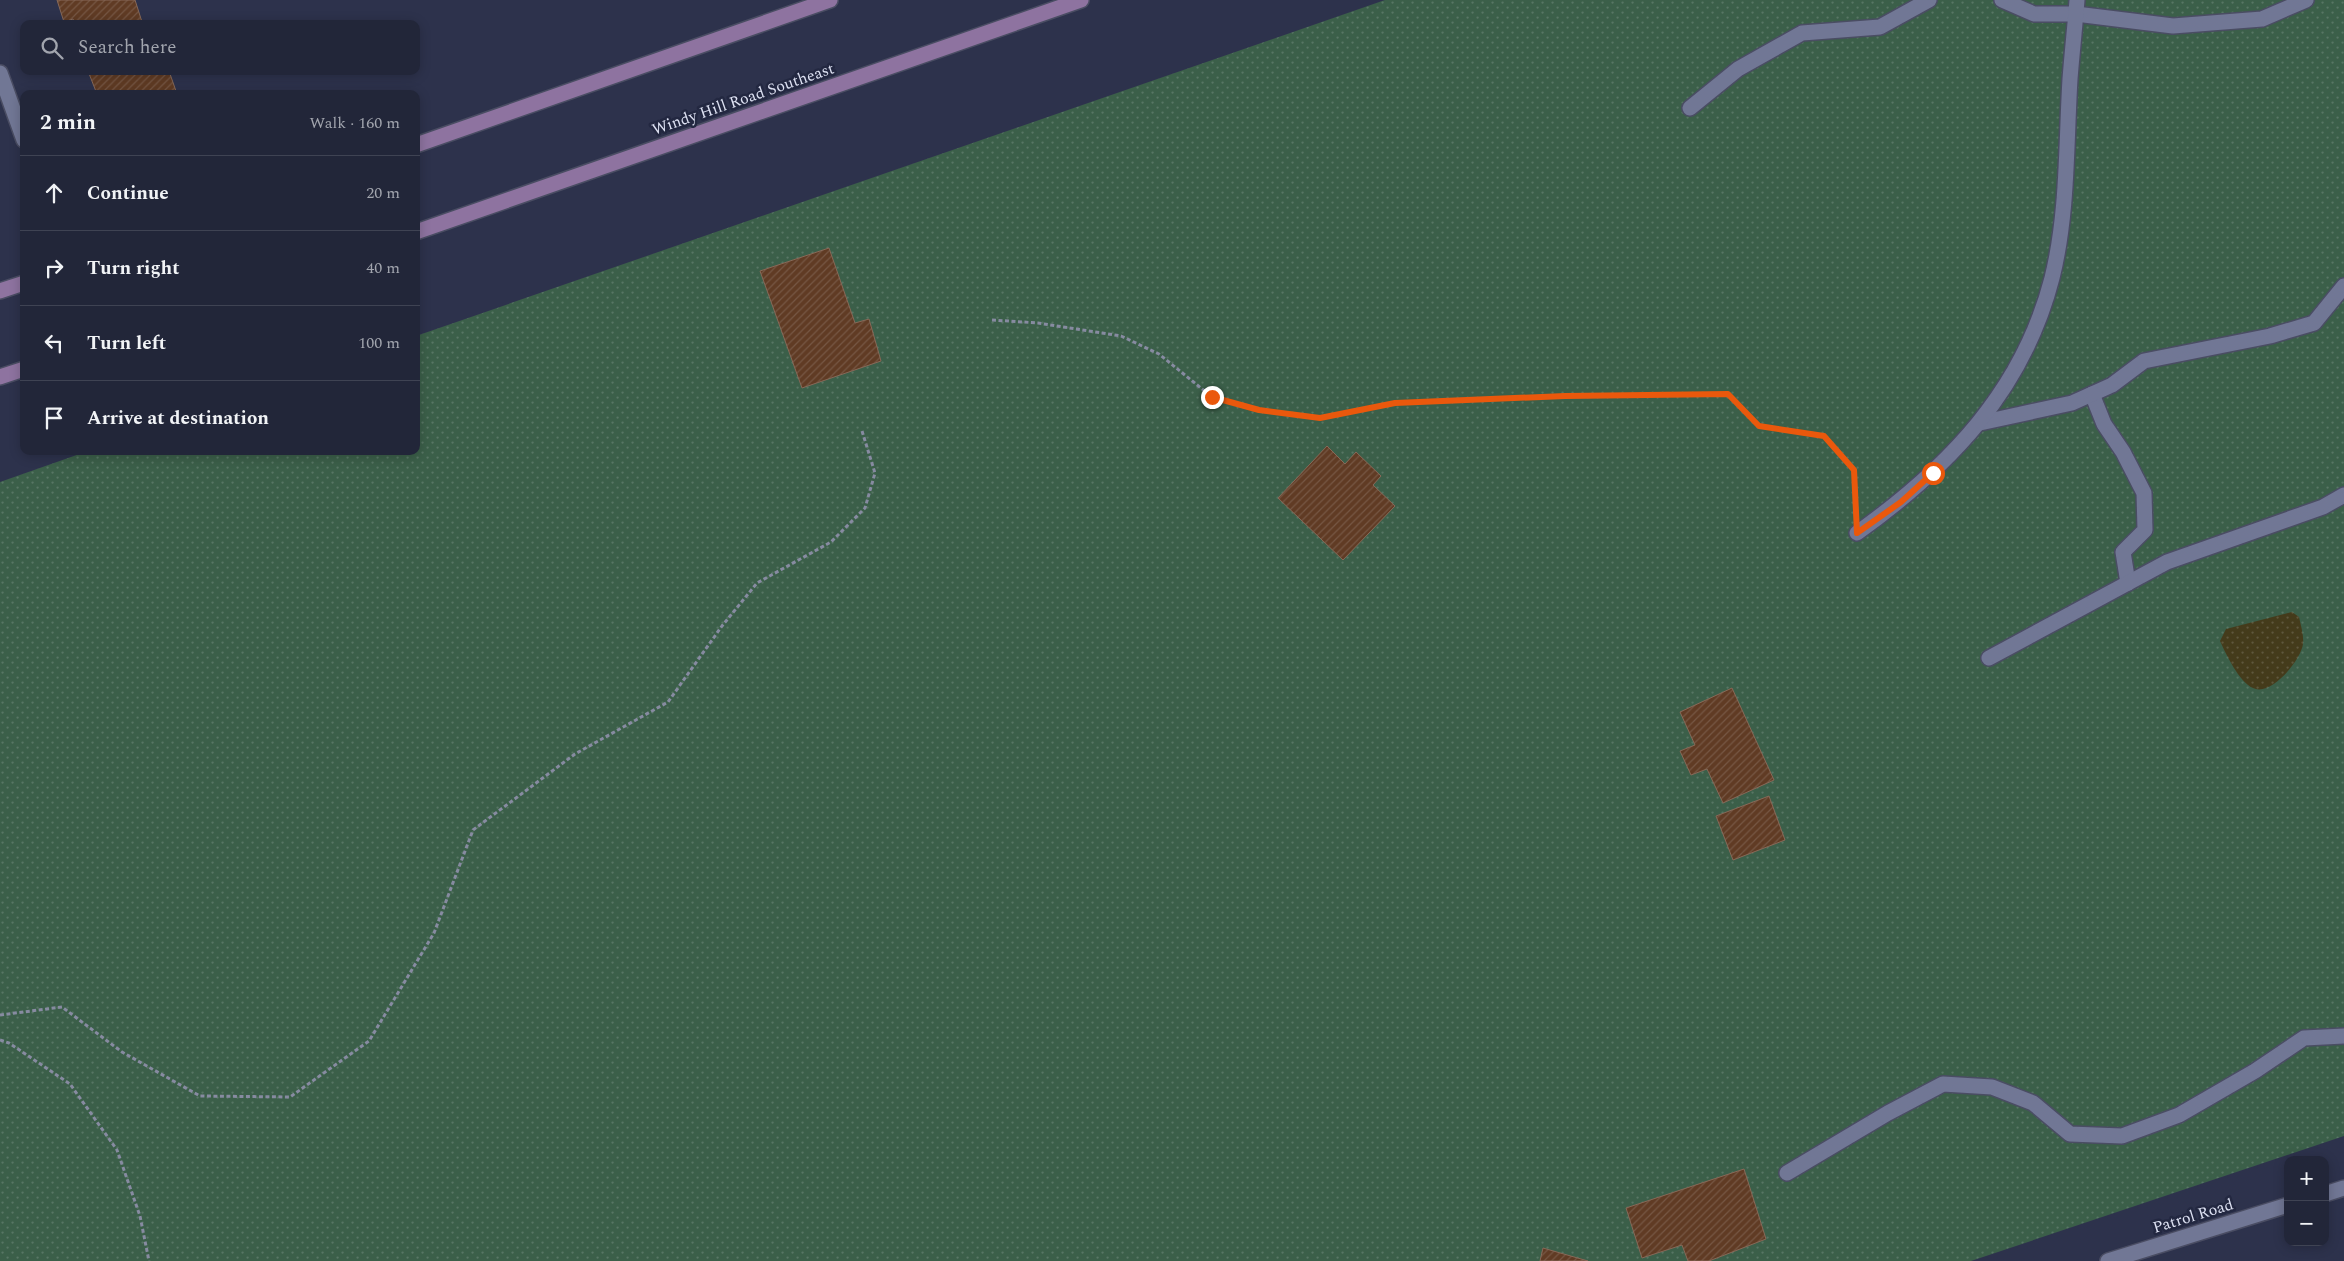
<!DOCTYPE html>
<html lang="en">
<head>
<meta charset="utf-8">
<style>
	:root { --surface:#222639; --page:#2e3244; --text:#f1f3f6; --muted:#a2a5ae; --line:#3f4353 }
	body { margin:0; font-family:Spectral,serif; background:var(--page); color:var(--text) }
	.controls { position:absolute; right:15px; bottom:15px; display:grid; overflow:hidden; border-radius:10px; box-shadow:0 2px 12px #0003 }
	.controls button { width:45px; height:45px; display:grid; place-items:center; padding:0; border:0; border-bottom:1px solid var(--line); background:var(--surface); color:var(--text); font:25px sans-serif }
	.stop { position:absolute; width:15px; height:15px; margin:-11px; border:4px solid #ea580c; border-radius:50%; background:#fff }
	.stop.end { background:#ea580c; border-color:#fff; box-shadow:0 1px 5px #0008 }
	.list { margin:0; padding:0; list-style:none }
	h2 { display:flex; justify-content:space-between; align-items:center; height:65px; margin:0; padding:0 20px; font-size:21px }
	h2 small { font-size:16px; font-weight:400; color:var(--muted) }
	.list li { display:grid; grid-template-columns:32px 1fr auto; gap:15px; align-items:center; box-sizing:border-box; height:75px; padding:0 20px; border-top:1px solid var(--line) }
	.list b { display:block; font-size:19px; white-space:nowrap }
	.list em { font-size:16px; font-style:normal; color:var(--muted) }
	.icon { flex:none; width:28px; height:28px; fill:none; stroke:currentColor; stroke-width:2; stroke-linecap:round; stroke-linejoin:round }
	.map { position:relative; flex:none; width:2344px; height:1261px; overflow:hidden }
	.search { position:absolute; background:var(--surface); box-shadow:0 2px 12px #0003; left:20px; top:20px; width:400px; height:55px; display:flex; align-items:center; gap:12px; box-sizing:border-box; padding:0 18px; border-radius:10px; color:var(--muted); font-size:19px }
	.panel { position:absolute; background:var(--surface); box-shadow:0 2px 12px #0003; left:20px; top:90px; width:400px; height:365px; border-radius:10px }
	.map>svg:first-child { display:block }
	.grass { fill:url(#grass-dots) }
	.sand { fill:url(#sand-dots) }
	.building { fill:url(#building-hatch); stroke:#876958 }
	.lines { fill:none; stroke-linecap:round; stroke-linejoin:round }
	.service-casing { stroke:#4a4d63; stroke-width:18 }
	.minor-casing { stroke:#4a4d63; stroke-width:18 }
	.secondary-casing { stroke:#4a4d63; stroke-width:18 }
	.path { stroke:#878ba1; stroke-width:3; stroke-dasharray:4 2.5; stroke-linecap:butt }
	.service { stroke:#717795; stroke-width:15 }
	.minor { stroke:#717795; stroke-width:15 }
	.secondary { stroke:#8e73a0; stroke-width:15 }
	.route { stroke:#ea580c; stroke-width:6 }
	.labels { text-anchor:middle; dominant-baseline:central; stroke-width:5; stroke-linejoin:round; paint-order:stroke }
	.street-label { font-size:16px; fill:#dee2f3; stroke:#232841 }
</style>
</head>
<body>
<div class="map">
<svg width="2344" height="1261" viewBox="0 0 2344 1261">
	<defs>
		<pattern id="grass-dots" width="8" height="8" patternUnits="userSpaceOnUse" patternTransform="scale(1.25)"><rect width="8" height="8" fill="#3b5f49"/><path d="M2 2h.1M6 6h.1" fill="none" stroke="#577664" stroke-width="1.8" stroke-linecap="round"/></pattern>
		<pattern id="sand-dots" width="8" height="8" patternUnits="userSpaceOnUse" patternTransform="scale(1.25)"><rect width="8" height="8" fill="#443b1b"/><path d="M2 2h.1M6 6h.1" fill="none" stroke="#5f573d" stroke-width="1.8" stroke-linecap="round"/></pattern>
		<pattern id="building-hatch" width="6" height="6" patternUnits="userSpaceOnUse" patternTransform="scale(1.25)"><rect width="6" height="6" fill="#603b24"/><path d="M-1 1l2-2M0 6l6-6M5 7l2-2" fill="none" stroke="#765744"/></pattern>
	</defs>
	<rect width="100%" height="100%" fill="#2d324c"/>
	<polygon class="grass" points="1385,0 2344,0 2344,1136 1971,1261 0,1261 0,482 88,451 416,451 416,336"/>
	<path class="sand" d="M2292,612L2299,617C2301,626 2304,636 2303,644C2301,660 2271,697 2253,688C2239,682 2226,654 2220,641L2226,629Z"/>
	<g class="building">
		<polygon points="57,0 135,0 142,22 75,24 73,19 64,22"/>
		<polygon points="88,71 152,71 153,74 169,71 177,94 97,94"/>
		<polygon points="829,248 855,323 869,319 881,361 802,388 760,271"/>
		<polygon points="1327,446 1345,464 1356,452 1381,476 1373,485 1395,506 1343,560 1278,498"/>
		<polygon points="1732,688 1774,780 1723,803 1707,769 1691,775 1680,751 1695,745 1680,712"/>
		<polygon points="1769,796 1785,840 1733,860 1716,816"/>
		<polygon points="1744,1169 1766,1239 1709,1261 1688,1261 1682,1245 1642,1258 1626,1208"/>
		<polygon points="1543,1248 1588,1261 1540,1261"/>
	</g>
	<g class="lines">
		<defs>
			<g id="service">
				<polyline points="2002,0 2034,14 2076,14 2173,26 2262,19 2306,0"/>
				<polyline points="1690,108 1738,69 1802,33 1880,27 1929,0"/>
				<polyline points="2092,394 2104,424 2123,452 2144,493 2145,530 2123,552 2128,583"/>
				<polyline points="1980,423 2072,403 2112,385 2144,361 2270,336 2314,323 2344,286"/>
				<polyline points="1989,658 2167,562 2323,507 2344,495"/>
				<polyline points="1787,1173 1888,1113 1943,1084 1992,1087 2033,1103 2070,1134 2122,1136 2179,1115 2255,1071 2304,1038 2344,1036"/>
			</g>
			<g id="minor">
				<polyline points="0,73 24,140"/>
				<path d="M1857,533C1949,467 2023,391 2052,278C2068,214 2066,145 2070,79C2072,53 2075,26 2077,0"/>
				<polyline points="2325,1194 2344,1188"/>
				<polyline points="2108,1261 2288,1205"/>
			</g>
			<g id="secondary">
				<polyline points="416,145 830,0"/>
				<polyline points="416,232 1081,0"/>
				<polyline points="0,291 24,283"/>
				<polyline points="0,377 24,369"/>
			</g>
		</defs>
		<use href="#service" class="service-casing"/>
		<use href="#minor" class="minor-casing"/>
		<use href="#secondary" class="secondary-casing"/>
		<g class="path">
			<polyline points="992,320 1038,323 1121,336 1159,354 1212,397 1259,410 1320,418 1395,403 1565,396 1728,394 1759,426 1824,436 1855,470 1856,500"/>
			<polyline points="0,1015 62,1007 122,1052 200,1096 290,1097 369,1041 434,933 473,830 575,754 668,702 722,626 757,583 831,542 865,508 875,473 862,431"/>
			<polyline points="0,1040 9,1043 70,1084 117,1150 140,1216 149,1261"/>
		</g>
		<use href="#service" class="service"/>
		<use href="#minor" class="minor"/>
		<use href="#secondary" class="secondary"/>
	</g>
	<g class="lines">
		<polyline class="route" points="1212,397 1259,410 1320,418 1395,403 1565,396 1728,394 1759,426 1824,436 1854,470 1857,533 1901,502 1933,473"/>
	</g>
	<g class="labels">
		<g class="street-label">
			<text transform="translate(743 99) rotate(-19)">Windy Hill Road Southeast</text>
			<text transform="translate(2193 1216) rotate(-17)">Patrol Road</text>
		</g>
	</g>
</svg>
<div class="controls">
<button>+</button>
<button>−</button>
</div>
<div class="stop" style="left:1933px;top:473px"></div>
<div class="stop end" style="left:1212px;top:397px"></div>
<div class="search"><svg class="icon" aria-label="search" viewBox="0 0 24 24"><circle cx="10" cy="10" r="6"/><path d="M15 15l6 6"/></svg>Search here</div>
<section class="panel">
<h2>2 min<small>Walk · 160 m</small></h2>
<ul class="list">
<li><svg class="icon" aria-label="ahead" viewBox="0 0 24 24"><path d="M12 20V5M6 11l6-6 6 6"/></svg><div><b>Continue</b></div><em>20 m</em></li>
<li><svg class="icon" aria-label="right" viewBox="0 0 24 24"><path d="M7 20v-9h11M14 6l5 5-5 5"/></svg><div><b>Turn right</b></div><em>40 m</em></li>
<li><svg class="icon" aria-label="left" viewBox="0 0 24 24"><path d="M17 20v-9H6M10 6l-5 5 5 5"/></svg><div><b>Turn left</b></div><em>100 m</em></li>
<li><svg class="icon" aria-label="arrive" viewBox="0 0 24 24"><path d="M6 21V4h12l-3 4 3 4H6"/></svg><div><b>Arrive at destination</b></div></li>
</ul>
</section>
</div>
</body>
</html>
